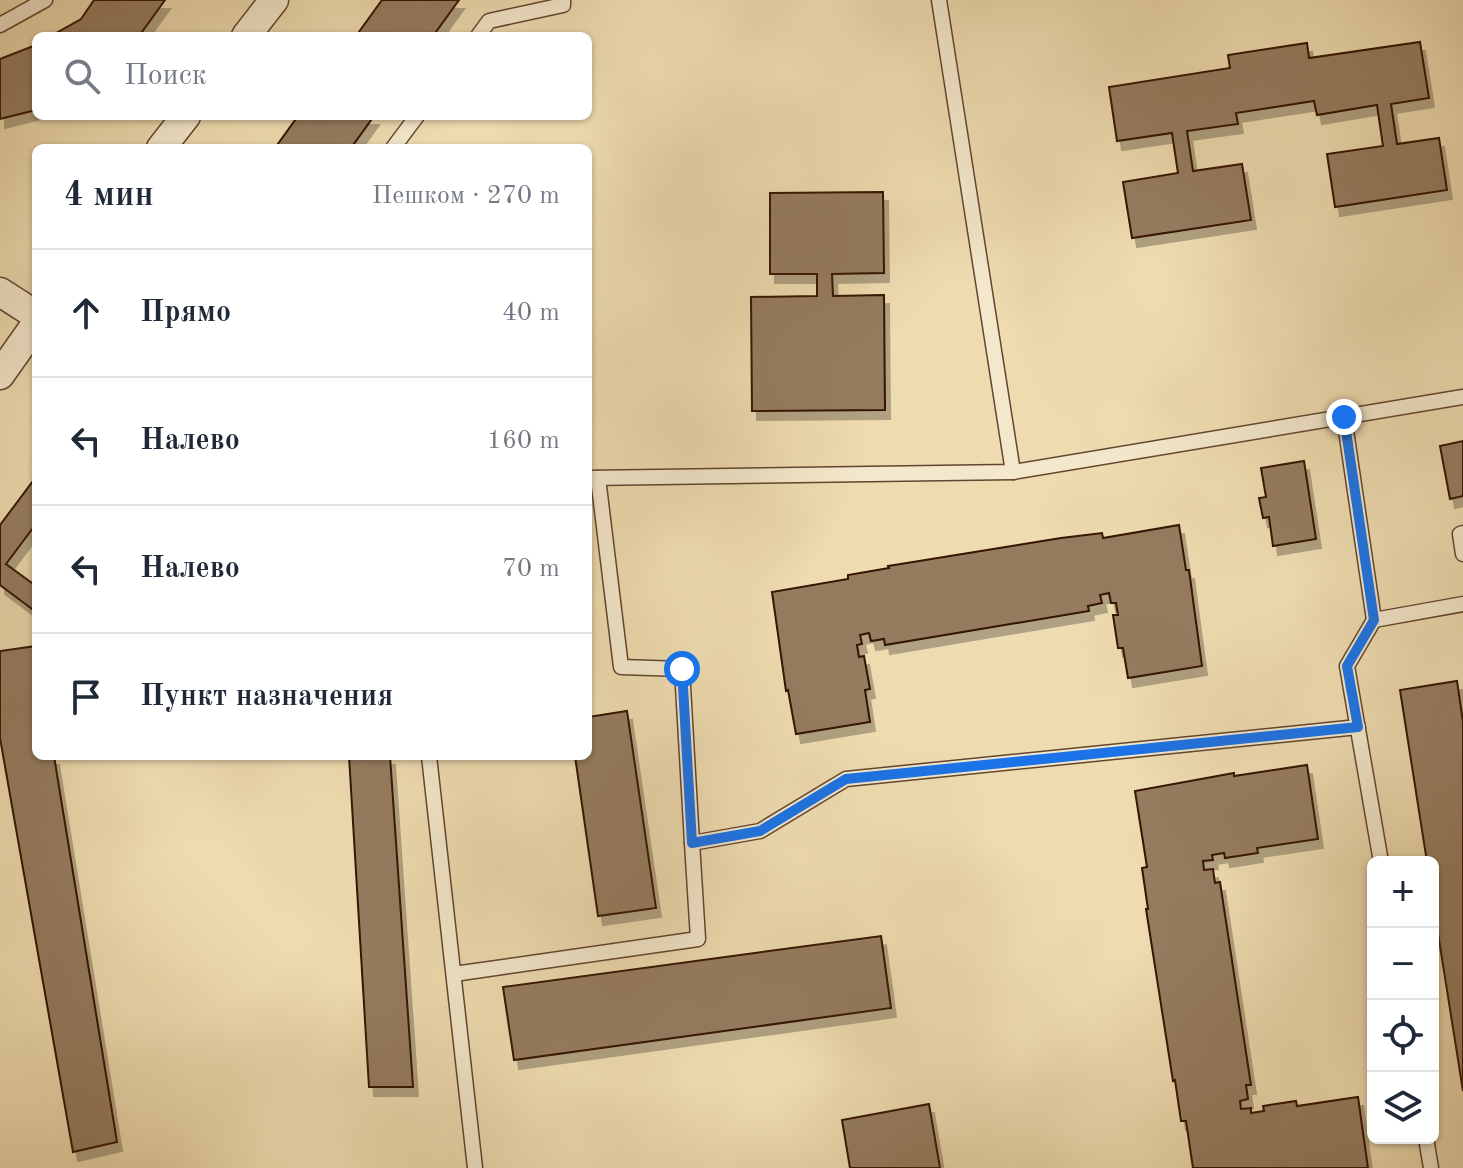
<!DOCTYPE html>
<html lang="ru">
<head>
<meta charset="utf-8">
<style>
	:root { --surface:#fff; --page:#f2f2f3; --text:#1f2937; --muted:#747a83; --line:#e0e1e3 }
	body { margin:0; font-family:"Old Standard TT",serif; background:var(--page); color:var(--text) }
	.controls { position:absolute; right:24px; bottom:24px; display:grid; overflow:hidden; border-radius:12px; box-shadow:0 2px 6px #0004 }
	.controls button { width:72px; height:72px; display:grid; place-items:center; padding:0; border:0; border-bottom:2px solid var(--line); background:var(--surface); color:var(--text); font:40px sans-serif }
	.stop { position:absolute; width:24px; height:24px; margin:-18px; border:6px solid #1a73e8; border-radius:50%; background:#fff }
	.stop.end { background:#1a73e8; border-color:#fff; box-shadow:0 2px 8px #0008 }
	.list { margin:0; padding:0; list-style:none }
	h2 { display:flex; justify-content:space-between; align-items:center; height:104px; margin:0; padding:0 32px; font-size:34px }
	h2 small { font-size:26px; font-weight:400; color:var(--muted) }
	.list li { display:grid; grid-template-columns:52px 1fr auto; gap:24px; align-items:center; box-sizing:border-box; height:128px; padding:0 32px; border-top:2px solid var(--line) }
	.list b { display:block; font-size:30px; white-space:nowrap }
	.list em { font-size:26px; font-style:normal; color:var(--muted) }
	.icon { flex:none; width:44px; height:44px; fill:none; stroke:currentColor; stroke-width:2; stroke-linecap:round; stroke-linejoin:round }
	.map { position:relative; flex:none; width:1463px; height:1168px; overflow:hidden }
	.search { position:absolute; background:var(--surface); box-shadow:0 2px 6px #0004; left:32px; top:32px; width:560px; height:88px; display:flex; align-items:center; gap:20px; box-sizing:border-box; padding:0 28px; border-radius:12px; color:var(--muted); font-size:30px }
	.panel { position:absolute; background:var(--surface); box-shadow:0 2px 6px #0004; left:32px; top:144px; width:560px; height:616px; border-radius:12px }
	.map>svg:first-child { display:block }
	.building { fill:#957b5e; stroke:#341206; stroke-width:2; filter:url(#shadow) }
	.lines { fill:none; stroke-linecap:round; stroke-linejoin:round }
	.lane-casing { stroke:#624430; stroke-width:17 }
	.street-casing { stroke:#624430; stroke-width:31 }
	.lane { stroke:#f4e8cc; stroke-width:14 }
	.street { stroke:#f4e8cc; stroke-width:28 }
	.route { stroke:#1a73e8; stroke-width:10 }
</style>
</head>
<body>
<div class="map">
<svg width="1463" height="1168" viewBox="0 0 1463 1168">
	<defs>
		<filter id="shadow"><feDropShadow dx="5" dy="9" stdDeviation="0" flood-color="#0004"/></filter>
	</defs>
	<rect width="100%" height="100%" fill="#eedcb0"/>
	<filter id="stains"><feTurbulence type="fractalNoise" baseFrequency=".0025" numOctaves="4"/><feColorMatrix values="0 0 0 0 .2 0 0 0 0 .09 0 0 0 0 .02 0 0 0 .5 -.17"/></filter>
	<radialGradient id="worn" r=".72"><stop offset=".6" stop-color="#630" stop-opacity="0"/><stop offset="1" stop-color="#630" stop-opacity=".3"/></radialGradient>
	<g class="building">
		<polygon points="94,0 165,0 139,36 51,36 81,19"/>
		<polygon points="382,0 459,0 433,36 356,36"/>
		<polygon points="1420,42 1429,98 1391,104 1397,144 1439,138 1447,190 1335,207 1327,154 1383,146 1377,105 1317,115 1314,101 1236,113 1238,124 1187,131 1193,171 1242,164 1251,220 1132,238 1123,182 1178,173 1172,133 1117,141 1109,87 1230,68 1228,55 1307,43 1309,58"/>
		<polygon points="36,45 36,110 0,119 0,59"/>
		<polygon points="298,116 374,116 351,148 275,148"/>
		<polygon points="883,192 884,273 832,274 833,296 884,295 885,410 752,411 751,297 817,296 817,274 770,274 770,193"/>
		<polygon points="1463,441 1463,496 1450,499 1440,446"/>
		<polygon points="1304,461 1316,539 1273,546 1269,517 1263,518 1259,498 1266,497 1261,468"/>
		<polygon points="36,477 36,524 6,564 36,586 36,612 0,585 0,525"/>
		<polygon points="1179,525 1186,570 1189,570 1202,666 1128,678 1123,648 1118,648 1113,615 1118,615 1116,603 1111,603 1109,593 1100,595 1102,603 1088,606 1089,611 885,645 884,639 871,641 869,633 860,635 862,644 857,645 859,657 864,656 870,689 865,690 870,722 796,734 788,690 786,691 772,592 848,579 848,575 889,568 888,566 1061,538 1102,533 1103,538"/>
		<polygon points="36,646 36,756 54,756 117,1142 73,1152 0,738 0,651"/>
		<polygon points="1457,681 1463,722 1463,1091 1433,902 1433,862 1427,862 1400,690"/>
		<polygon points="627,711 656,908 598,916 575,756 588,756 588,717"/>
		<polygon points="349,756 390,756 413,1087 369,1087"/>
		<polygon points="1307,765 1318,839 1257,848 1258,853 1225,858 1224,853 1212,855 1213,860 1203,861 1204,870 1213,869 1215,883 1220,882 1251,1085 1246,1085 1248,1099 1240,1101 1241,1109 1251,1108 1251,1113 1264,1111 1263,1106 1296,1101 1297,1106 1358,1097 1368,1168 1193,1168 1186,1121 1181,1121 1175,1080 1173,1081 1146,909 1148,909 1142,868 1147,867 1135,791 1234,773 1234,776"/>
		<polygon points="881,936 891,1008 514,1060 503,987"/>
		<polygon points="929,1104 940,1168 850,1168 842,1120"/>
	</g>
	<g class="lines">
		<defs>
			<g id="lane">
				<polyline points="939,0 1013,472"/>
				<polyline points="0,25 45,0"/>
				<polyline points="478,36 489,21 563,5 563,0"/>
				<polyline points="393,148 417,116"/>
				<polyline points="1344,417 1374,620 1347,666 1381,862"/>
				<polyline points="588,478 1013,472 1463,397"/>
				<polyline points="598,478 621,667 682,669 692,843 760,831 846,779 1358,727"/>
				<polyline points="1463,533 1460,534 1463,554"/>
				<polyline points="1374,620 1463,604"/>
				<polyline points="429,756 475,1168"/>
				<polyline points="454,974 698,939 692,843"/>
				<polyline points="1426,1138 1431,1168"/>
			</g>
			<g id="street">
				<polyline points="246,36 274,0"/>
				<polyline points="161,148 186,116"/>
				<polyline points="0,292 36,315"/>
				<polyline points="0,375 36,324"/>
			</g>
		</defs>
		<use href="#lane" class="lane-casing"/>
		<use href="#street" class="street-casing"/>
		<use href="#lane" class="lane"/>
		<use href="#street" class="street"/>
	</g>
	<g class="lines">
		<polyline class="route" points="682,669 692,843 760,831 846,779 1358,727 1347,666 1374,620 1344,417"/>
	</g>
	<rect width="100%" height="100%" filter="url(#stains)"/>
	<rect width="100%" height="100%" fill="url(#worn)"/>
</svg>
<div class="controls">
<button>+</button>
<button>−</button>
<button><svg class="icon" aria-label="locate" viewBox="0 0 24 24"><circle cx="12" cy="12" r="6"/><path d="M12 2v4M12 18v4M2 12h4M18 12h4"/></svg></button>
<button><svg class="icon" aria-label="layers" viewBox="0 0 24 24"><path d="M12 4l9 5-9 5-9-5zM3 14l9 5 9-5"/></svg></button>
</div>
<div class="stop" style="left:682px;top:669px"></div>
<div class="stop end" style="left:1344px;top:417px"></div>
<div class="search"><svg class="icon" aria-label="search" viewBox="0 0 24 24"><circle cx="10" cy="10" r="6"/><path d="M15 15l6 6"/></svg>Поиск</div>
<section class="panel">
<h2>4 мин<small>Пешком · 270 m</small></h2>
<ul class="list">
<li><svg class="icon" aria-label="ahead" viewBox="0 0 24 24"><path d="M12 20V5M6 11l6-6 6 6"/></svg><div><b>Прямо</b></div><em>40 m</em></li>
<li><svg class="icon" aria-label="left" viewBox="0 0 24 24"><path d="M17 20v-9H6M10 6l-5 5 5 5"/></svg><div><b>Налево</b></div><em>160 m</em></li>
<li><svg class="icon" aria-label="left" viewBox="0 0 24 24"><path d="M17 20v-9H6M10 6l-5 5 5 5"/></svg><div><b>Налево</b></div><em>70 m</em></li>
<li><svg class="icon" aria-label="arrive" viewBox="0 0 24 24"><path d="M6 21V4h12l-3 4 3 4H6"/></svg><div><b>Пункт назначения</b></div></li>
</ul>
</section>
</div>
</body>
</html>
